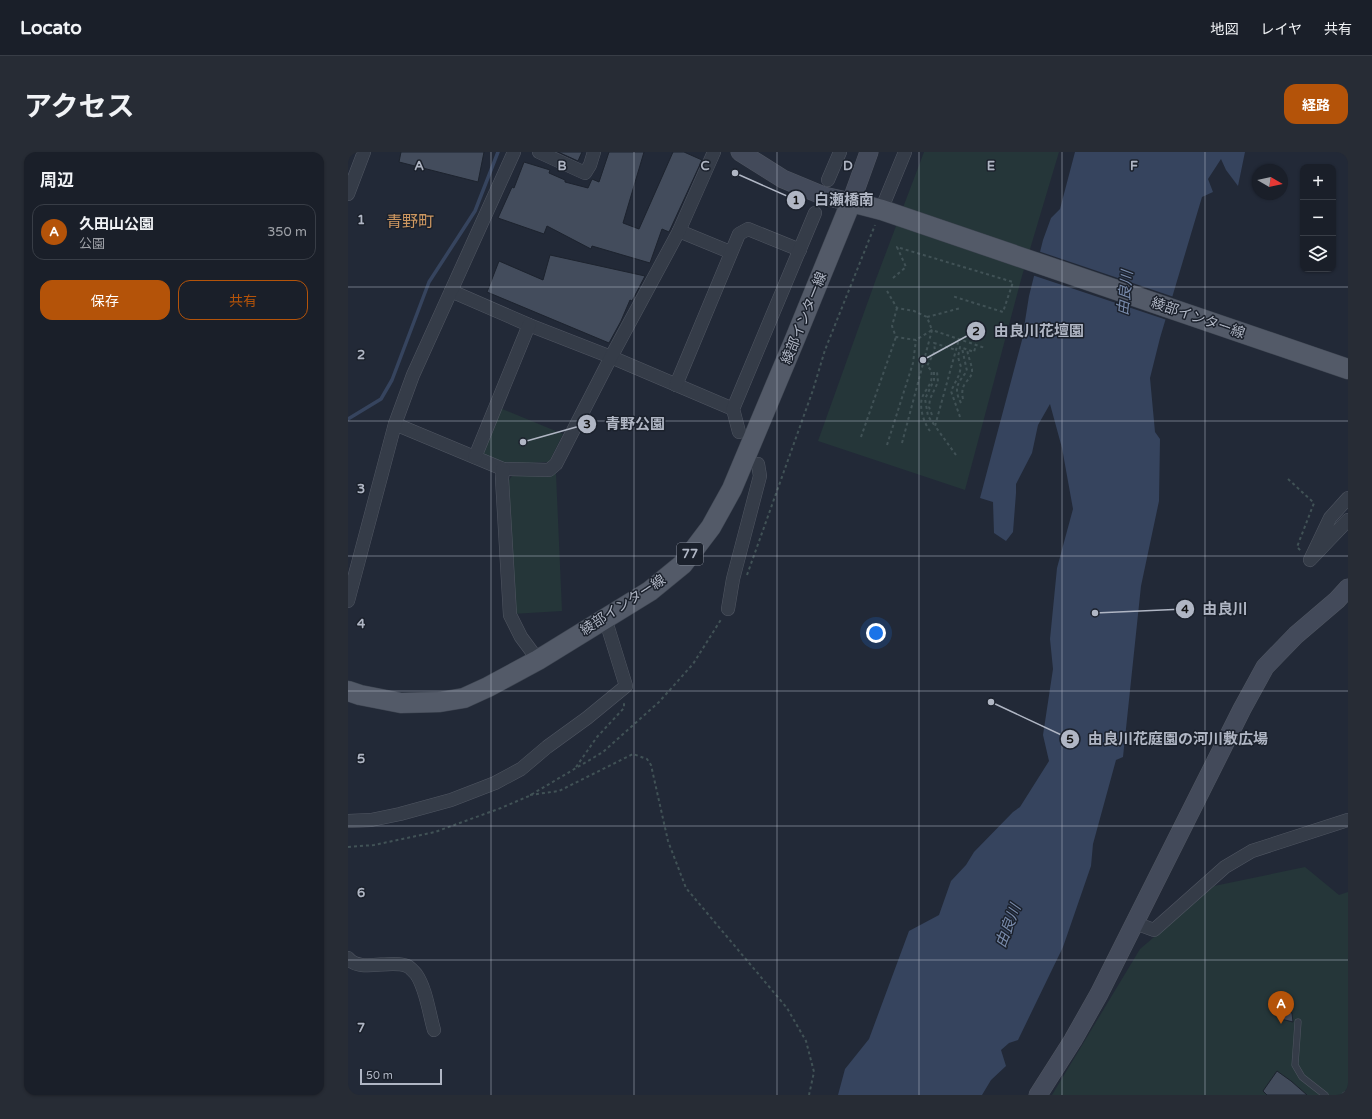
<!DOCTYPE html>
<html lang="ja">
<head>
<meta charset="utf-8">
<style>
	:root { --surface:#1a1f29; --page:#272c35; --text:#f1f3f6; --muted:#9fa2a8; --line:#383d46; --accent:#b45309 }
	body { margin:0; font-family:"Varela Round","Noto Sans JP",sans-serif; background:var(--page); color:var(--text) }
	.controls { position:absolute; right:12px; top:12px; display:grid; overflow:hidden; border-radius:8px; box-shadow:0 1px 3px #0004 }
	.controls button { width:36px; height:36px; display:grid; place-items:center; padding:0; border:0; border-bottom:1px solid var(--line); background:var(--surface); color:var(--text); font:20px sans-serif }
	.compass { position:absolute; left:904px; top:12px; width:36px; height:36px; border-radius:50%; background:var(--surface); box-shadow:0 1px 3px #0004; rotate:99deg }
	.scale { position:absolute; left:12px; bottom:10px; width:82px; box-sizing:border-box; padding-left:4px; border:2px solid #b0b6c4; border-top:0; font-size:11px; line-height:14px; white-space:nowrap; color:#b0b6c4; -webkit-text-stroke:3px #1b212c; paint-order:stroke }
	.you { position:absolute; left:528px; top:481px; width:14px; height:14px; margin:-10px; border:3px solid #fff; border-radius:50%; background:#1a73e8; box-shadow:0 0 0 6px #1a73e833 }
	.badge { display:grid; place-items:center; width:26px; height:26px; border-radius:50%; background:var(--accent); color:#fff; font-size:13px; font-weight:700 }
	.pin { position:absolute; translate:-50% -33px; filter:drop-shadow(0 1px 2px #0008) }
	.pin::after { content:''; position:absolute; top:21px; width:14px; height:12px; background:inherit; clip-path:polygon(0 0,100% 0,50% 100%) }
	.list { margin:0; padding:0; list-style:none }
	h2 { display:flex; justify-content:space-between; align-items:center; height:52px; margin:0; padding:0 16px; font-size:17px }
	h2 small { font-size:13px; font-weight:400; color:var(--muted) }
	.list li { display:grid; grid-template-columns:26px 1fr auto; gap:12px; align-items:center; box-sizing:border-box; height:56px; margin:0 8px 8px; padding:0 8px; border:1px solid var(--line); border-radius:12px }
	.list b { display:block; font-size:15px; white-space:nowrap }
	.list p { margin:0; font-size:13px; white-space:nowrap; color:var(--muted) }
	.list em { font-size:13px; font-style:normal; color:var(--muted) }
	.actions { display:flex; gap:8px; padding:12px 16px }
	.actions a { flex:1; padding:9px 0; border:1px solid var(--accent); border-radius:12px; text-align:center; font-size:14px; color:var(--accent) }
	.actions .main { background:var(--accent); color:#fff }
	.icon { flex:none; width:22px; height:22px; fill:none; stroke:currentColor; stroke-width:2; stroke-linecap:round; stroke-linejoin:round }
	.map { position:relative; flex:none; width:1000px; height:943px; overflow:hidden; border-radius:12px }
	header { display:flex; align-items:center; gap:24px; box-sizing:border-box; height:56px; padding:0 20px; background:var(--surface); border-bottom:1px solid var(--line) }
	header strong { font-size:19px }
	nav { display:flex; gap:22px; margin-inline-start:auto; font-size:14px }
	.intro { display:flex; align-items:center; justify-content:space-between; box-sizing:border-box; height:96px; padding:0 24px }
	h1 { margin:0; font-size:28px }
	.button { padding:10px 18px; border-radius:12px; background:var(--accent); color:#fff; font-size:14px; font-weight:700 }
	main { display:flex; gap:24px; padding:0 24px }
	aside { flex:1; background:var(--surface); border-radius:12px; box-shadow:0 1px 3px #0004 }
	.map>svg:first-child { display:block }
	.green { fill:#253639 }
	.water { fill:#36445e }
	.pier { fill:#222937 }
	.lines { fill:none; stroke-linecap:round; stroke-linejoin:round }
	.stream { stroke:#36445e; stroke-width:3.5 }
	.building { fill:#434c5c; stroke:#1d232e }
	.lane-casing { stroke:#505662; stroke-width:7 }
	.street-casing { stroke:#505662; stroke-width:14 }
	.secondary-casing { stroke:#505662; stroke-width:19 }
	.primary-casing { stroke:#3e4551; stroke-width:21 }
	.path { stroke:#415256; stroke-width:2; stroke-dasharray:3 3; stroke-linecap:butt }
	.lane { stroke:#353c48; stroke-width:6 }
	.street { stroke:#353c48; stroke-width:13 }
	.secondary { stroke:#434a5a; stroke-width:18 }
	.primary { stroke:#535a68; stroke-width:20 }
	.grid { fill:none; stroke:#b0b6c4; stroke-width:1; stroke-opacity:0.55 }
	.labels { text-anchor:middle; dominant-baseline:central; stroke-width:3; stroke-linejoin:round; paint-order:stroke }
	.shield { fill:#1b212c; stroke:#838996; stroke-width:1 }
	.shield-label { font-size:13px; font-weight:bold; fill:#b0b6c4 }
	.street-label { font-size:14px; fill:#b0b6c4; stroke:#1b212c }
	.water-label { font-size:15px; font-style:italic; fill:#798bab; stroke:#1b212c }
	.quarter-label { font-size:16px; fill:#ce9861; stroke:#1b212c }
	.grid-label { font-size:13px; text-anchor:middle; font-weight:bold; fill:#b0b6c4; stroke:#1b212c; stroke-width:3; stroke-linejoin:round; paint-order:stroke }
	.leader { fill:none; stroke:#b0b6c4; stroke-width:1.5 }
	.callout-dot { fill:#b0b6c4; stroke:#1b212c; stroke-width:1.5 }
	.mark-label { font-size:12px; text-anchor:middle; font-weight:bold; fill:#111 }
	.callout-label { font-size:15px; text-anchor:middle; font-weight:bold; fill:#b0b6c4; stroke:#1b212c; stroke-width:3; stroke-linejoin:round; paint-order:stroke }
</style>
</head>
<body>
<header>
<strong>Locato</strong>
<nav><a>地図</a><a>レイヤ</a><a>共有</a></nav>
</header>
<div class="intro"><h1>アクセス</h1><a class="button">経路</a></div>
<main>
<aside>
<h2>周辺<small></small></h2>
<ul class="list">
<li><span class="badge">A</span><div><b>久田山公園</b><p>公園</p></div><em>350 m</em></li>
</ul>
<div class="actions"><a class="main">保存</a><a>共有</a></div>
</aside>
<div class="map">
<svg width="1000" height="943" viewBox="0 0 1000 943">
	<rect width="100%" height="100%" fill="#222937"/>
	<g class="green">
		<polygon points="576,0 711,0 674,124 617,338 470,289 528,127"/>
		<polygon points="152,256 215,282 201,310 157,312 137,304 135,298"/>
		<polygon points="208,322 214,459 164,462 158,331 165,323"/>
		<polygon points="957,715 991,743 1000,740 1000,943 704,943 792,797 866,734"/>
	</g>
	<polygon class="water" points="727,0 897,0 890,34 878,18 873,7 860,27 865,40 854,45 812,186 802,226 807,280 812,287 811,349 793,434 775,605 768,608 745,692 743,714 715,795 670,888 661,891 653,898 658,914 643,928 634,943 490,943 497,917 521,887 561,779 591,763 603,729 618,713 626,700 665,660 672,655 701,609 695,583 705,517 702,487 709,416 725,357 714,296 702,252 690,273 684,301 668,332 668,341 665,380 658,389 646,381 645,350 632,346 674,188 681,144 695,88 703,66 712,57"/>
	<polygon class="pier" points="690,99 826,145 819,168 684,123"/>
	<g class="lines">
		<polyline class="stream" points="0,267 33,247 44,228 81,130 127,59 150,0"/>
	</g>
	<g class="building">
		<polygon points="53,0 136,0 130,30 51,10"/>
		<polygon points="210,0 234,0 230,9"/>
		<polygon points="261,0 296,0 275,71 291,77 325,0 336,0 354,8 321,80 314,77 302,111 244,94 243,97 199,74 196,82 150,66 164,35 166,36 176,10 202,18 201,21 217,28 217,30 240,36 244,27 251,30"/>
		<polygon points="202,103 297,124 284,149 282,148 273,169 261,191 139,140 151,109 195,128"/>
		<polygon points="935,858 944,861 945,870 933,867"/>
		<polygon points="929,919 943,929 959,943 919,943 915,939"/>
	</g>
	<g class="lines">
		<defs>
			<g id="lane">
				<polyline points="950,870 947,913 954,925 977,943"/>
				<polyline points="997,943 1000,942"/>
			</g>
			<g id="street">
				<polyline points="191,0 237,21 242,13 246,0"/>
				<polyline points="480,28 492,0"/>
				<polyline points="0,42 16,0"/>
				<polyline points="536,51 557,0"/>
				<polyline points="331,79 382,100"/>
				<polyline points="103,139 181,173 263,205 385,257"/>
				<polyline points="328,233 391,82 400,77 452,98"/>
				<polyline points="47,272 155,317 201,318 208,312 263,205 331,79 366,0"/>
				<polyline points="391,280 385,257 467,61"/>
				<polyline points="127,305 181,173"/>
				<polyline points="155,317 154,327 162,463 173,485 190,508"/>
				<polyline points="1000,346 982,366 962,408 1000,368"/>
				<polyline points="0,449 47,272 65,223 166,0"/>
				<polyline points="380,457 385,427 412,324 410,312"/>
				<polyline points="0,669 23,668 52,662 103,648 147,631 173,617 199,595 239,566 278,534 257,466"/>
				<polyline points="787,771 806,778 877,715 904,699 1000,668"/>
				<path d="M0,806C11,821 42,807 59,814C62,815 66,820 68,822C78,836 81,861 86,878"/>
			</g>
			<g id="secondary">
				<polyline points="392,0 435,27 476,44 503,50 521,0"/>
				<polyline points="690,943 725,888 751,842 894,557 917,515 948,483 989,448 1000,436"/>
			</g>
			<polyline id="primary" points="0,539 12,543 53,551 92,550 116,546 140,535 190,508 302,439 335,412 363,375 384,337 447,187 503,50 534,58 1000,217"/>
		</defs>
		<use href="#lane" class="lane-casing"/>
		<use href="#street" class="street-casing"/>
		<use href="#secondary" class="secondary-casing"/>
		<use href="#primary" class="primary-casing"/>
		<g class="path">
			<polyline points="545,126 558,115 549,95 665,130 655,160 604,144"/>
			<polyline points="539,139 549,156 566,159 579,165 584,178 568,188 548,185 544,174 549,156"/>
			<polyline points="579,165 613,156"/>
			<polyline points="586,220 586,228 577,247 580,264 587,274"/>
			<path d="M615,247C611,228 625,230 624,217C623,211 620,204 619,197"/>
			<path d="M613,251C605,236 610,231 619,219L614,196"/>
			<polyline points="584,263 581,255 582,247 590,230 589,220 587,220"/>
			<polyline points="612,265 603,239 611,223 613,215 610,205 612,195 626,200 628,193"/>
			<path d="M582,279C576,271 571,256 574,246C576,240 581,235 583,229C584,226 583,222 584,219L579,214L587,199L586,191L608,198"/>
			<polyline points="513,285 548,185"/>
			<polyline points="554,291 584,178 637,196"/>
			<polyline points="539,293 565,211 568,188"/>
			<polyline points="608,303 587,274 611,187"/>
			<polyline points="940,327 966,351 949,395 954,400"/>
			<polyline points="399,423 465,238 477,198 527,73"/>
			<polyline points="228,615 249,585 276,556 276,551"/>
			<polyline points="182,643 211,639 285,602 299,607 303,613 320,689 338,736 439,856 458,889 466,920 461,943"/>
			<polyline points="0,695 26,693 87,680 153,656 181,644 255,600 311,550 345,512 374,466"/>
		</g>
		<use href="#lane" class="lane"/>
		<use href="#street" class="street"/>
		<use href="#secondary" class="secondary"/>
		<use href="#primary" class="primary"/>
	</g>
	<path class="grid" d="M143,0V943M286,0V943M429,0V943M571,0V943M714,0V943M857,0V943M0,135H1000M0,269H1000M0,404H1000M0,539H1000M0,674H1000M0,808H1000"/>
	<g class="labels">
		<rect class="shield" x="329" y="391" width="26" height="22" rx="3"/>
		<g class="shield-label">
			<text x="342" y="402">77</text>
		</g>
		<g class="street-label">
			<text transform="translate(456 166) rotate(-68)">綾部インター線</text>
			<text transform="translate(850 166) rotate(19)">綾部インター線</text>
			<text transform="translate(275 453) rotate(-33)">綾部インター線</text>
		</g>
		<g class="water-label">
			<text transform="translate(777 141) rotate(-84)">由良川</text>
			<text transform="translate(660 774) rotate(-69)">由良川</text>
		</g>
		<g class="quarter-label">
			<text x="62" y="70">青野町</text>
		</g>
	</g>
	<g class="grid-label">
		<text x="71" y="18">A</text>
		<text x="214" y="18">B</text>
		<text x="357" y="18">C</text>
		<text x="500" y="18">D</text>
		<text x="643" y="18">E</text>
		<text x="786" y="18">F</text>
		<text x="13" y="72">1</text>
		<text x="13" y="207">2</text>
		<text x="13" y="341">3</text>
		<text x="13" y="476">4</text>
		<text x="13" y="611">5</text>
		<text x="13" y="745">6</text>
		<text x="13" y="880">7</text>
	</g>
	<path class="leader" d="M387 21L448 48M575 208L628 179M175 290L239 272M747 461L837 457M643 550L722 587"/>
	<g class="callout-dot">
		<circle cx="387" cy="21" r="4"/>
		<circle cx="575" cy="208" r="4"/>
		<circle cx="175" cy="290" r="4"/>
		<circle cx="747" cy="461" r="4"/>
		<circle cx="643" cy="550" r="4"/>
		<circle cx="448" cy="48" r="10"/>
		<circle cx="628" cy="179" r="10"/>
		<circle cx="239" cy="272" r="10"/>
		<circle cx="837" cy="457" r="10"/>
		<circle cx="722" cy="587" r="10"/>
	</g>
	<g class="mark-label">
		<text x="448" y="52">1</text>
		<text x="628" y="183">2</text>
		<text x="239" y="276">3</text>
		<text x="837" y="461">4</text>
		<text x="722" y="591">5</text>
	</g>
	<g class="callout-label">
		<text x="496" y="53">白瀬橋南</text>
		<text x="691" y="184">由良川花壇園</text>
		<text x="287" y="277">青野公園</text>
		<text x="877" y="462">由良川</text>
		<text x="830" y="592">由良川花庭園の河川敷広場</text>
	</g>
</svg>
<div class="controls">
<button>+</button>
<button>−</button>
<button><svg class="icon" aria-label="layers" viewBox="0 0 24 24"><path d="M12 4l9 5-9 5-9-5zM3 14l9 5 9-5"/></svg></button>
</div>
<svg class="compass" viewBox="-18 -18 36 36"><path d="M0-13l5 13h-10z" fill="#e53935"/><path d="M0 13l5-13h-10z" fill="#9fa2a8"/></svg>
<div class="scale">50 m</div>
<div class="you"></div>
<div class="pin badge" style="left:933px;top:872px">A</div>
</div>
</main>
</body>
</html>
